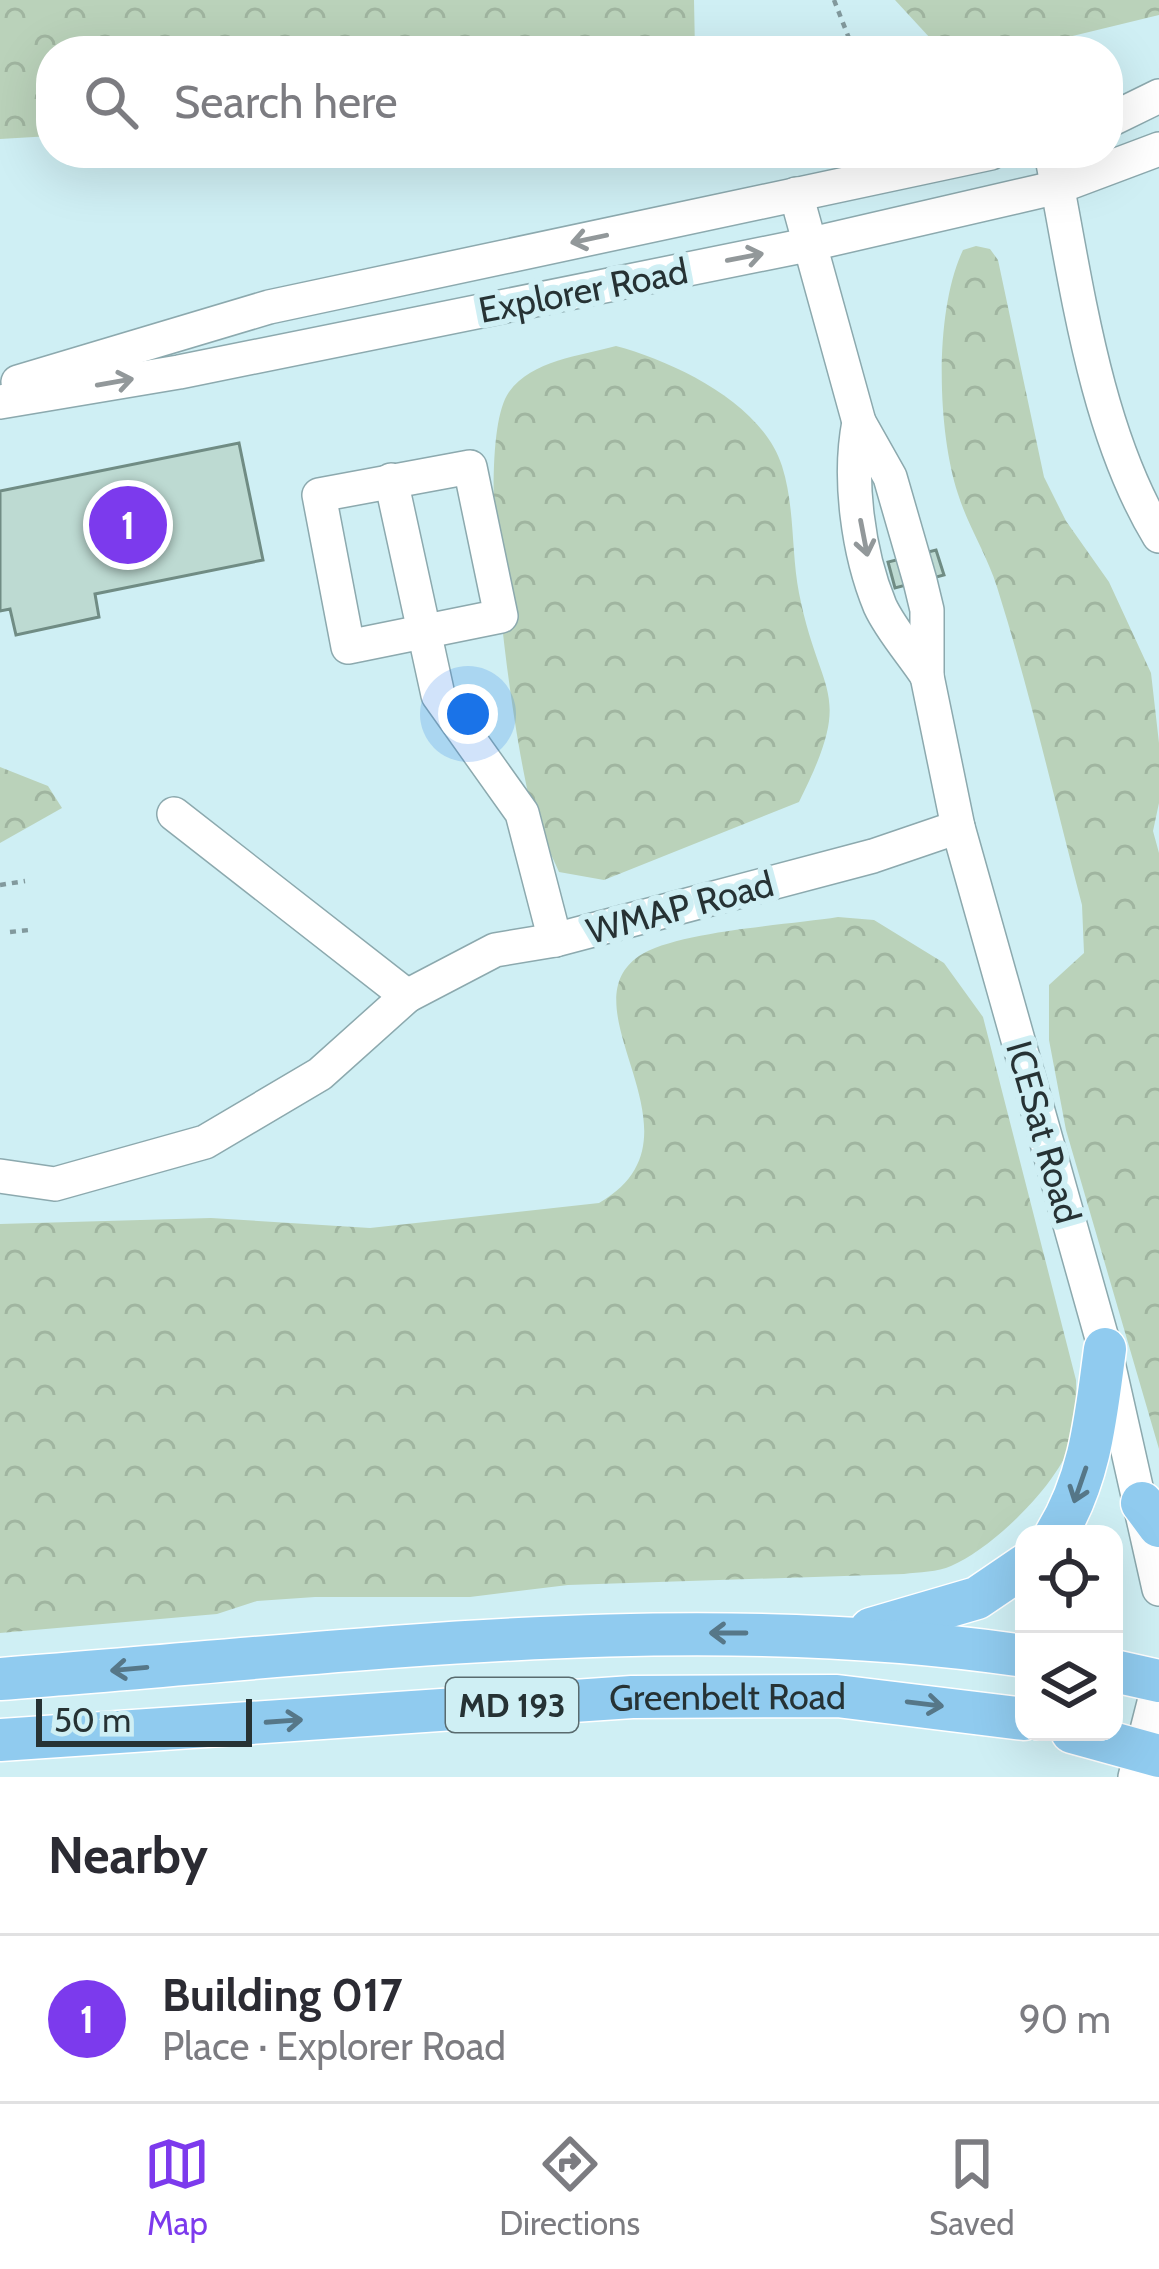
<!DOCTYPE html>
<html lang="en">
<head>
<meta charset="utf-8">
<style>
	:root { --surface:#fff; --page:#f2f2f3; --text:#2b2b33; --muted:#7c7c81; --line:#e1e1e2; --accent:#7c3aed }
	body { margin:0; font-family:Cabin,sans-serif; background:var(--page); color:var(--text) }
	.controls { position:absolute; right:36px; bottom:36px; display:grid; overflow:hidden; border-radius:24px; box-shadow:0 12px 48px #0002 }
	.controls button { width:108px; height:108px; display:grid; place-items:center; padding:0; border:0; border-bottom:3px solid var(--line); background:var(--surface); color:var(--text); font:60px sans-serif }
	.scale { position:absolute; left:36px; bottom:30px; width:216px; box-sizing:border-box; padding-left:12px; border:6px solid #263234; border-top:0; font-size:33px; line-height:42px; white-space:nowrap; color:#263234; -webkit-text-stroke:9px #cfeff4; paint-order:stroke }
	.you { position:absolute; left:468px; top:714px; width:42px; height:42px; margin:-30px; border:9px solid #fff; border-radius:50%; background:#1a73e8; box-shadow:0 0 0 18px #1a73e833 }
	.badge { display:grid; place-items:center; width:78px; height:78px; border-radius:50%; background:var(--accent); color:#fff; font-size:39px; font-weight:700 }
	.pin { position:absolute; translate:-50% -50%; border:6px solid #fff; box-shadow:0 3px 12px #0006 }
	.list { margin:0; padding:0; list-style:none }
	h2 { display:flex; justify-content:space-between; align-items:center; height:156px; margin:0; padding:0 48px; font-size:51px }
	h2 small { font-size:39px; font-weight:400; color:var(--muted) }
	.list li { display:grid; grid-template-columns:78px 1fr auto; gap:36px; align-items:center; box-sizing:border-box; height:168px; padding:0 48px; border-top:3px solid var(--line) }
	.list b { display:block; font-size:45px; white-space:nowrap }
	.list p { margin:0; font-size:39px; white-space:nowrap; color:var(--muted) }
	.list em { font-size:39px; font-style:normal; color:var(--muted) }
	.icon { flex:none; width:66px; height:66px; fill:none; stroke:currentColor; stroke-width:2; stroke-linecap:round; stroke-linejoin:round }
	.map { position:relative; flex:none; width:1159px; height:1777px; overflow:hidden }
	.search { position:absolute; background:var(--surface); box-shadow:0 12px 48px #0002; left:36px; right:36px; top:36px; height:132px; display:flex; align-items:center; gap:30px; box-sizing:border-box; padding:0 42px; border-radius:48px; color:var(--muted); font-size:45px }
	.sheet { height:324px; background:var(--surface) }
	nav { display:flex; justify-content:space-around; align-items:center; box-sizing:border-box; height:168px; border-top:3px solid var(--line); background:var(--surface); font-size:33px; color:var(--muted) }
	nav a { display:grid; justify-items:center; gap:6px }
	nav .on { color:var(--accent) }
	.map>svg:first-child { display:block }
	.forest { fill:url(#forest-crowns) }
	.building { fill:#bddad2; stroke:#708c84; stroke-width:3 }
	.lines { fill:none; stroke-linecap:round; stroke-linejoin:round }
	.minor-casing { stroke:#8ca9ae; stroke-width:36 }
	.major-casing { stroke:#fff; stroke-width:45 }
	.path { stroke:#82999d; stroke-width:4.5; stroke-dasharray:6 6; stroke-linecap:butt }
	.minor { stroke:#fff; stroke-width:33 }
	.major { stroke:#90cbef; stroke-width:42 }
	.oneway { stroke:#92989a }
	.oneway2 { stroke:#567788 }
	.labels { text-anchor:middle; dominant-baseline:central; stroke-width:12; stroke-linejoin:round; paint-order:stroke }
	.shield { fill:#cfeff4; stroke:#596b6e; stroke-width:3 }
	.shield-label { font-size:33px; font-weight:bold; fill:#263234 }
	.street-label { font-size:36px; fill:#263234; stroke:#cfeff4 }
</style>
</head>
<body>
<div class="map">
<svg width="1159" height="1777" viewBox="0 0 1159 1777">
	<defs>
		<pattern id="forest-crowns" width="20" height="18" patternUnits="userSpaceOnUse" patternTransform="scale(3)"><rect width="20" height="18" fill="#bad2ba"/><path d="M2 6a3 3 0 1 1 6 0M12 15a3 3 0 1 1 6 0" fill="none" stroke="#a0b5a0"/></pattern>
	</defs>
	<rect width="100%" height="100%" fill="#cfeff4"/>
	<g class="forest">
		<polygon points="0,0 694,0 695,51 51,51 51,136 0,139"/>
		<polygon points="895,0 1159,0 1159,15 1011,51 942,51"/>
		<path d="M976,246L990,249L998,260L1044,477L1066,521L1109,582L1151,673L1159,743V803L1153,831L1159,853V1449L1066,1130L1049,1040V985L1084,953L1082,905C1054,799 1030,691 997,587C987,555 968,526 958,494C937,430 934,311 963,250Z"/>
		<path d="M616,346C675,362 762,403 782,466C795,507 791,551 799,593C820,700 856,688 799,802L604,880L559,872C551,853 539,833 533,813C513,743 471,446 509,392C532,360 580,356 616,346Z"/>
		<polygon points="0,767 48,786 62,808 0,843"/>
		<path d="M838,917L874,920L944,963L983,1017L1076,1380C1076,1396 1079,1413 1076,1428C1067,1477 995,1547 951,1566C938,1572 919,1572 904,1574L568,1585L470,1597H315L257,1601L217,1614L0,1633V1224L211,1218L370,1228L599,1203C715,1137 562,1009 639,956C676,931 789,925 838,917Z"/>
	</g>
	<g class="building">
		<polygon points="239,443 263,560 95,594 99,617 16,635 10,609 0,611 0,491"/>
		<polygon points="936,550 944,575 895,588 888,562"/>
	</g>
	<g class="lines">
		<defs>
			<g id="minor">
				<polyline points="1108,121 1159,96"/>
				<path d="M1051,153C1076,278 1093,427 1159,536"/>
				<polyline points="796,194 859,422 890,477 920,581 927,610 927,676 958,827 1105,1349 1159,1589"/>
				<polyline points="18,382 269,307 991,153"/>
				<polyline points="0,402 179,372 807,245 1058,187 1159,149"/>
				<path d="M859,422C848,478 858,553 880,606C891,630 912,653 927,676"/>
				<polygon points="470,467 501,616 348,647 319,495"/>
				<polyline points="391,480 438,695 522,813 555,940"/>
				<polyline points="174,814 407,996"/>
				<polyline points="0,1176 55,1184 205,1142 320,1074 407,996 495,950 555,940 873,856 958,827"/>
				<polyline points="1135,1777 1159,1683"/>
			</g>
			<g id="major">
				<polyline points="1142,1503 1159,1526"/>
				<path d="M1056,1534C1091,1477 1096,1415 1105,1349"/>
				<polyline points="871,1629 977,1598 1024,1566"/>
				<polyline points="1114,1671 1159,1681"/>
				<path d="M0,1679C340,1654 685,1606 1024,1656"/>
				<polyline points="1072,1732 1159,1756"/>
				<path id="s1" d="M0,1740L632,1697L837,1696L1024,1719"/>
			</g>
		</defs>
		<use href="#minor" class="minor-casing"/>
		<use href="#major" class="major-casing"/>
		<g class="path">
			<polyline points="834,0 854,51"/>
			<polyline points="0,885 25,881"/>
			<polyline points="10,932 29,930"/>
		</g>
		<use href="#minor" class="minor"/>
		<use href="#major" class="major"/>
	</g>
	<defs><path id="oneway-shaft" d="M-6 0H5M1.5-3L5.5 0L1.5 3" fill="none" stroke-width="1.6" stroke-linecap="round" stroke-linejoin="round" transform="scale(3)"/></defs>
	<g class="oneway">
		<use href="#oneway-shaft" transform="translate(589 239) rotate(168)"/>
		<use href="#oneway-shaft" transform="translate(745 257) rotate(-11)"/>
		<use href="#oneway-shaft" transform="translate(115 382) rotate(-10)"/>
		<use href="#oneway-shaft" transform="translate(864 538) rotate(79)"/>
	</g>
	<g class="oneway2">
		<use href="#oneway-shaft" transform="translate(1080 1485) rotate(109)"/>
		<use href="#oneway-shaft" transform="translate(728 1633) rotate(-180)"/>
		<use href="#oneway-shaft" transform="translate(129 1669) rotate(175)"/>
		<use href="#oneway-shaft" transform="translate(925 1704) rotate(7)"/>
		<use href="#oneway-shaft" transform="translate(284 1721) rotate(-4)"/>
	</g>
	<g class="labels">
		<rect class="shield" x="446" y="1678" width="132" height="54" rx="9"/>
		<g class="shield-label">
			<text x="512" y="1705">MD 193</text>
		</g>
		<g class="street-label">
			<text transform="translate(583 290) rotate(-11)">Explorer Road</text>
			<text transform="translate(680 907) rotate(-15)">WMAP Road</text>
			<text transform="translate(1044 1132) rotate(74)">ICESat Road</text>
			<text stroke="none"><textPath href="#s1" startOffset="729">Greenbelt Road</textPath></text>
		</g>
	</g>
</svg>
<div class="controls">
<button><svg class="icon" aria-label="locate" viewBox="0 0 24 24"><circle cx="12" cy="12" r="6"/><path d="M12 2v4M12 18v4M2 12h4M18 12h4"/></svg></button>
<button><svg class="icon" aria-label="layers" viewBox="0 0 24 24"><path d="M12 4l9 5-9 5-9-5zM3 14l9 5 9-5"/></svg></button>
</div>
<div class="scale">50 m</div>
<div class="you"></div>
<div class="pin badge" style="left:128px;top:525px">1</div>
<div class="search"><svg class="icon" aria-label="search" viewBox="0 0 24 24"><circle cx="10" cy="10" r="6"/><path d="M15 15l6 6"/></svg>Search here</div>
</div>
<section class="sheet">
<h2>Nearby<small></small></h2>
<ul class="list">
<li><span class="badge">1</span><div><b>Building 017</b><p>Place · Explorer Road</p></div><em>90 m</em></li>
</ul>
</section>
<nav>
<a class="on"><svg class="icon" aria-label="map" viewBox="0 0 24 24"><path d="M3 6l6-2 6 2 6-2v14l-6 2-6-2-6 2zM9 4v14M15 6v14"/></svg>Map</a>
<a><svg class="icon" aria-label="directions" viewBox="0 0 24 24"><path d="M12 3l9 9-9 9-9-9zM9 14v-3h6M13 9l2 2-2 2"/></svg>Directions</a>
<a><svg class="icon" aria-label="saved" viewBox="0 0 24 24"><path d="M7 4h10v16l-5-4-5 4z"/></svg>Saved</a>
</nav>
</body>
</html>
